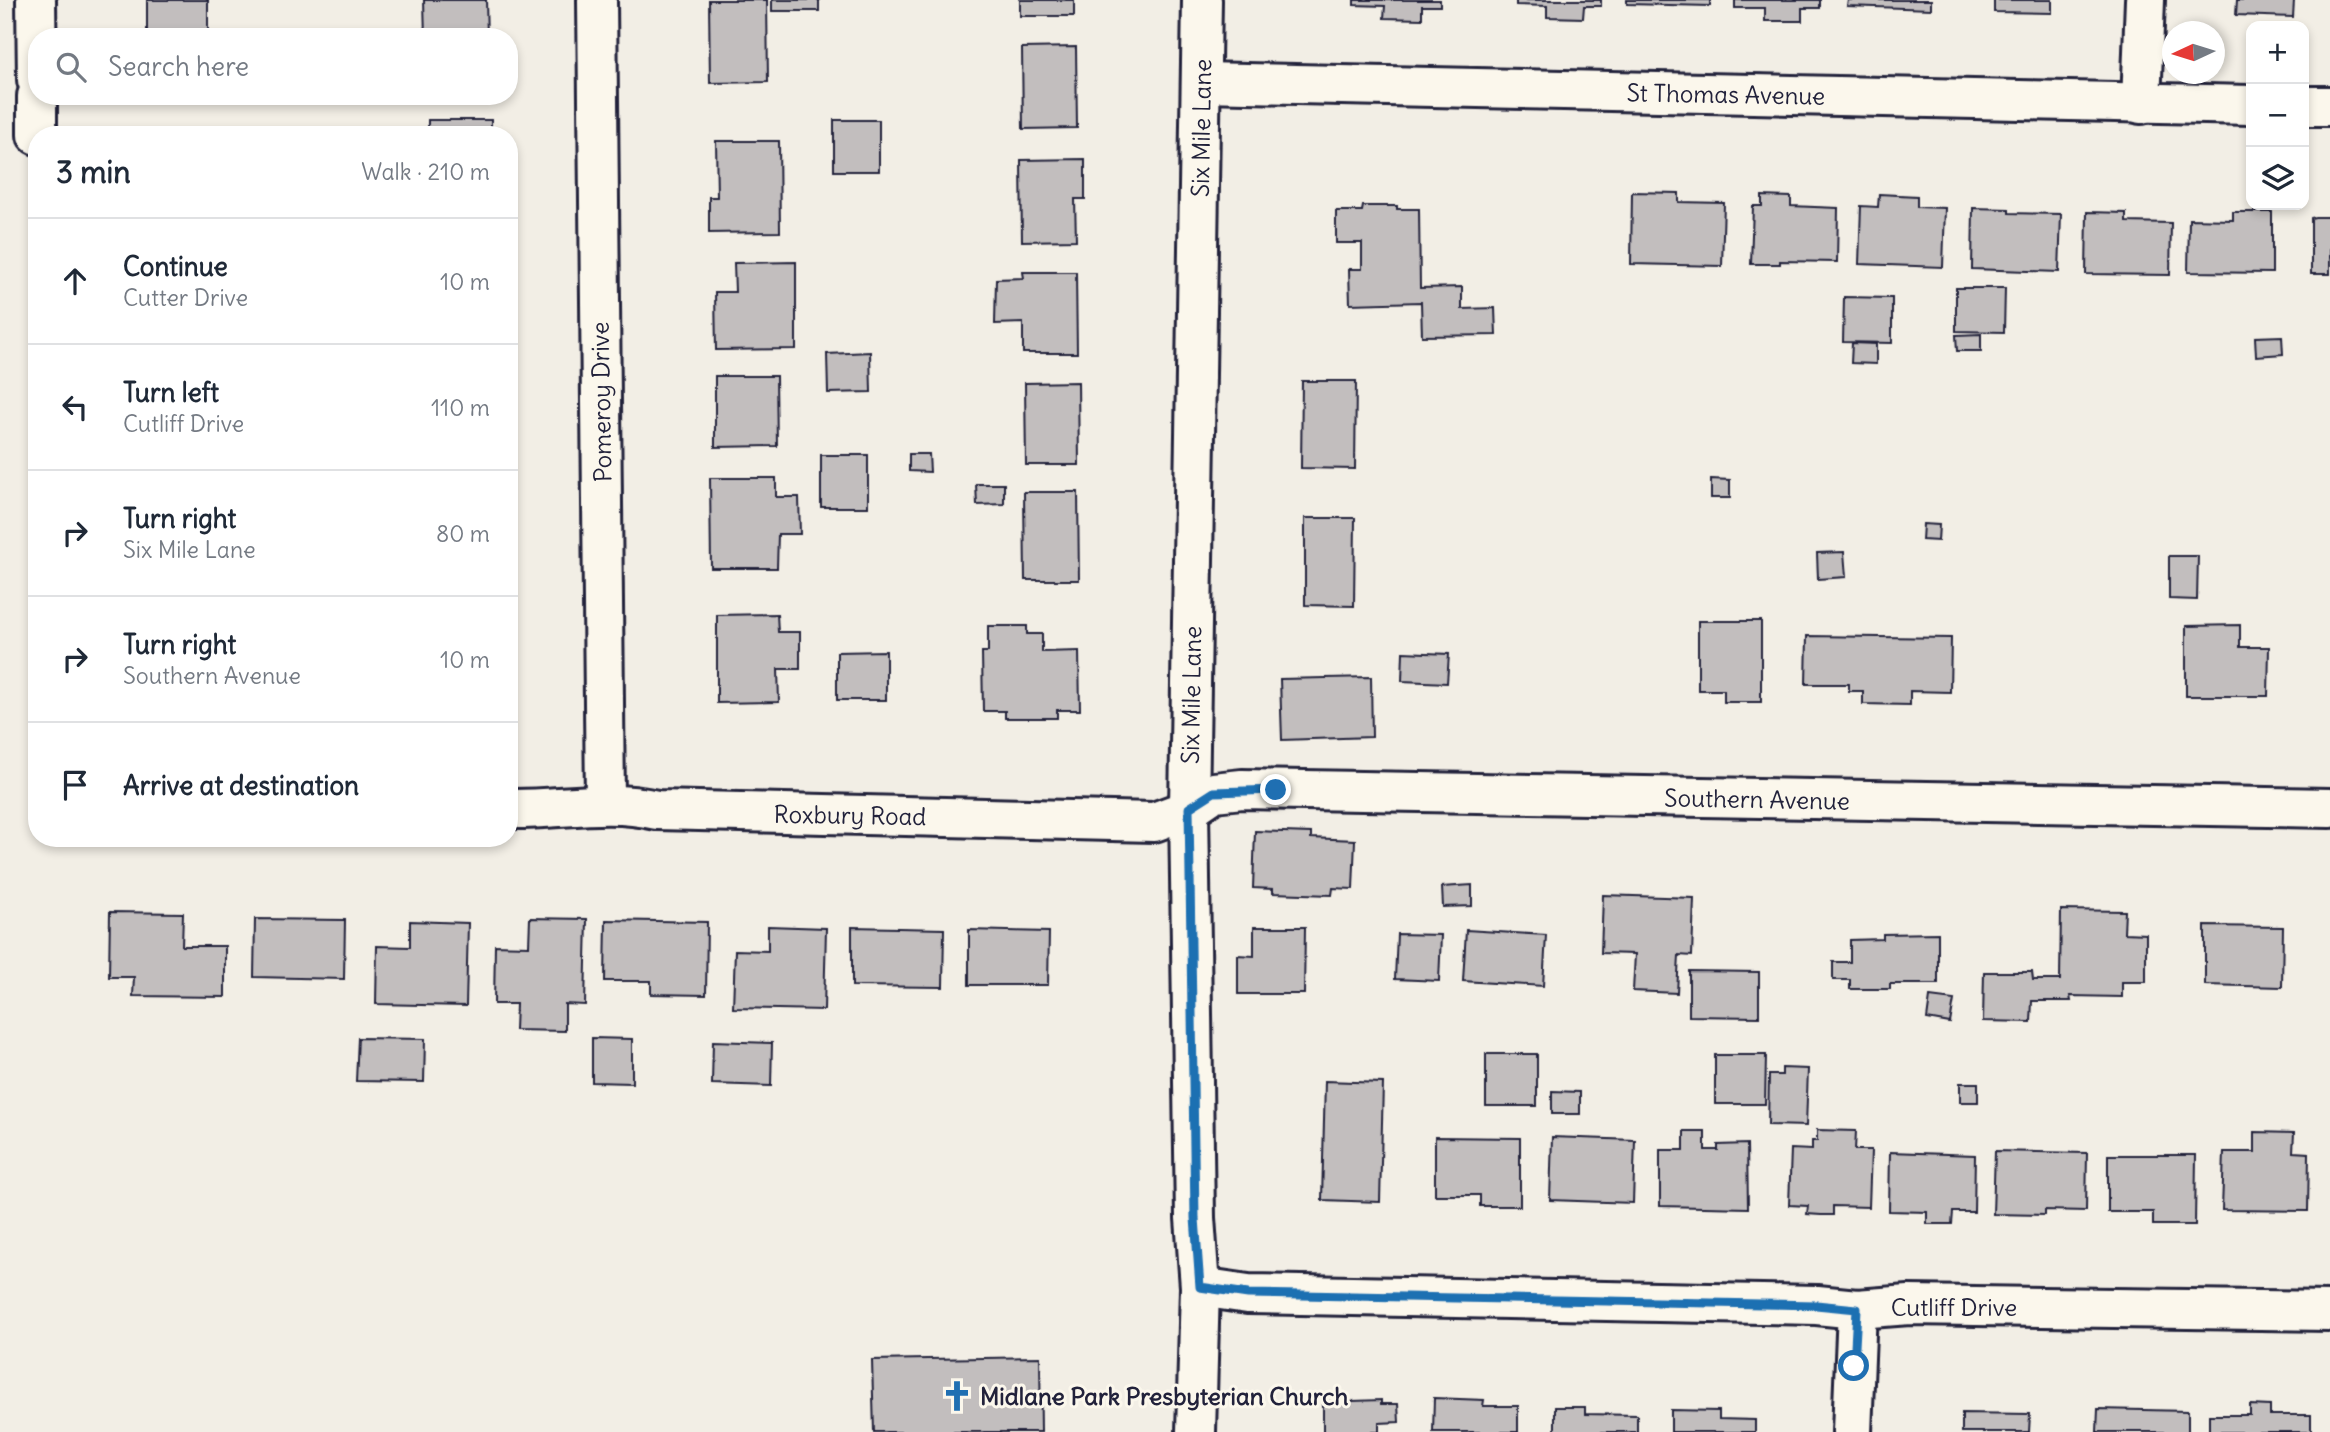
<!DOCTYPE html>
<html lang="en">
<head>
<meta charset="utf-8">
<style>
	:root { --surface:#fff; --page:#f6f6f7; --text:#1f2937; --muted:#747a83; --line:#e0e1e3 }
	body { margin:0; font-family:Delius,sans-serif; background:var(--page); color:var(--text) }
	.controls { position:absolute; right:21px; top:21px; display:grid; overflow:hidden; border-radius:14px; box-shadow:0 4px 10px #0003 }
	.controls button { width:63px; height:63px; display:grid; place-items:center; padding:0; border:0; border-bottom:2px solid var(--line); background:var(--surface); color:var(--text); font:35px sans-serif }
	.compass { position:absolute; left:2162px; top:21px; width:63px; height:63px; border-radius:50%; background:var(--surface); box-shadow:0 4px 10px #0003; rotate:266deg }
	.stop { position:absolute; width:21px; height:21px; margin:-16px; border:5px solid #1f6fb2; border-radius:50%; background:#fff }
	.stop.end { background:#1f6fb2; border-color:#fff; box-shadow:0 2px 7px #0008 }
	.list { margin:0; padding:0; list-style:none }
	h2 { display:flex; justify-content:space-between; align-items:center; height:91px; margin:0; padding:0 28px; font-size:30px }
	h2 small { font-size:23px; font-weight:400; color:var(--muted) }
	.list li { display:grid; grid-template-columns:46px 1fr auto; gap:21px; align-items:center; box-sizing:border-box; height:126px; padding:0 28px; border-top:2px solid var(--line) }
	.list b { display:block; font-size:26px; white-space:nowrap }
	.list p { margin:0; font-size:23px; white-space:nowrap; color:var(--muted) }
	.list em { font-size:23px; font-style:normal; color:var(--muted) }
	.icon { flex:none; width:38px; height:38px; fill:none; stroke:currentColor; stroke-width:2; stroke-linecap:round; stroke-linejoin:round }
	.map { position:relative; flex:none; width:2330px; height:1432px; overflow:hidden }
	.search { position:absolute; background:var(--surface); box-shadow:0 4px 10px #0003; left:28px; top:28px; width:490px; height:77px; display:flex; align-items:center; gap:18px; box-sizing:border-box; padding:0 24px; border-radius:28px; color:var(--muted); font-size:26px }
	.panel { position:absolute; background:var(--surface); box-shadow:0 4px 10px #0003; left:28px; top:126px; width:490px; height:721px; border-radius:28px }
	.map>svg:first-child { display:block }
	.building { fill:#c2bebe; stroke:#22223b; stroke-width:2 }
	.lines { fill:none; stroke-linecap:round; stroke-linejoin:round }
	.street-casing { stroke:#22223b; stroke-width:44 }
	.secondary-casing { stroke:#22223b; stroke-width:44 }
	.street { stroke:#fbf7ec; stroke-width:38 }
	.secondary { stroke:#fbf7ec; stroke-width:38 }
	.route { stroke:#1f6fb2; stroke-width:9 }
	.labels { text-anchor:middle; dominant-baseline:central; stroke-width:6; stroke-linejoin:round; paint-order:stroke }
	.street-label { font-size:24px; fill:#22223b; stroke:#fbf7ec }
	.poi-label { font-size:24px; font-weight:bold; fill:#22223b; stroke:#fbf7ec; text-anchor:start }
</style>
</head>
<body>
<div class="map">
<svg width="2330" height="1432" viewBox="0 0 2330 1432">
	<rect width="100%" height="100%" fill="#f2eee5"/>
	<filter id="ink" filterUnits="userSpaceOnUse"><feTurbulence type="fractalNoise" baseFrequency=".0143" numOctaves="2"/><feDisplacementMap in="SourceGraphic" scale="14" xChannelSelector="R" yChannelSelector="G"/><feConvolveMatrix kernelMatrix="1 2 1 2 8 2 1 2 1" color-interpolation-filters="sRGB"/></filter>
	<g filter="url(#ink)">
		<g class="building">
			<rect x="147" y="0" width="61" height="37"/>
			<polygon points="424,0 486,0 487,37 425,37"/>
			<polygon points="709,0 767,0 768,82 710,83"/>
			<rect x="772" y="0" width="47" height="11"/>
			<rect x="1020" y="0" width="54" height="16"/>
			<polygon points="1354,0 1440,0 1440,6 1422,6 1422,19 1384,18 1385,6 1354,5"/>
			<polygon points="1516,0 1601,0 1601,6 1584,6 1583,18 1547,17 1547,6 1516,5"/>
			<polygon points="1627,0 1710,0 1710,6 1627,4"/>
			<polygon points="1735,0 1820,0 1820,8 1802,8 1802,21 1765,21 1765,8 1735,8"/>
			<polygon points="1848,0 1931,0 1931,9 1847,6"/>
			<polygon points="1994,0 2052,0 2052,13 1994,12"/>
			<polygon points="2237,0 2294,0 2293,17 2236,15"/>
			<polygon points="1076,47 1077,128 1023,129 1022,48"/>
			<rect x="428" y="120" width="63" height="15"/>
			<rect x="834" y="120" width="45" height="51"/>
			<polygon points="716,141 779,141 780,232 709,233 709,197 717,197"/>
			<polygon points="1085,159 1085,199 1075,199 1076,240 1022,241 1021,160"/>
			<polygon points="1632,192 1679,193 1679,202 1724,203 1722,266 1631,264"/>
			<polygon points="1879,194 1917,196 1917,207 1945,208 1943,267 1859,264 1861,206 1878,207"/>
			<polygon points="1762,196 1791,197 1791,206 1838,208 1837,262 1780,261 1780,264 1751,264 1753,206 1762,206"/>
			<polygon points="1363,206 1397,206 1397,209 1419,209 1420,288 1462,287 1462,309 1495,308 1496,335 1422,336 1421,302 1350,304 1349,269 1362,269 1362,243 1336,243 1336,211 1362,211"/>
			<polygon points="1973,208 2009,209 2009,213 2061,214 2059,272 1972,269"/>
			<polygon points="2087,212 2126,213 2126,222 2171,223 2170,275 2086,274"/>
			<polygon points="2233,212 2272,212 2272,273 2188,272 2189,219 2233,220"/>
			<polygon points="2315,217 2330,217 2330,274 2311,274 2311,218"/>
			<polygon points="796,262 796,349 716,350 715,292 735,292 734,263"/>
			<polygon points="1023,272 1076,272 1077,353 1023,353 1023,323 995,324 996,279 1024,278"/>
			<polygon points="1956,288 2005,288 2004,332 1956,331"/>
			<polygon points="1844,297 1892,298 1892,343 1843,342"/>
			<polygon points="1981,334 1981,351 1957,351 1956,335"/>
			<polygon points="2282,336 2283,354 2256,356 2255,337"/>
			<polygon points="1852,343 1876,344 1876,364 1851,363"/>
			<polygon points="870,352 871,392 828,393 827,354"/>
			<polygon points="715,376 776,376 777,446 715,447"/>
			<polygon points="1302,381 1356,381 1355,469 1301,468"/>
			<polygon points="1078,382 1079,465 1026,465 1025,383"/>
			<polygon points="909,454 929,454 930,472 909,471"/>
			<rect x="821" y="455" width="47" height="52"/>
			<polygon points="710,478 776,478 776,497 799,497 800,534 778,534 777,568 711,568"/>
			<polygon points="1711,479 1730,480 1730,498 1711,498"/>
			<polygon points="976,484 1004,484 1004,504 977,505"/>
			<polygon points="1024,492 1078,492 1079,580 1025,580"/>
			<polygon points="1305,518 1355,518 1354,606 1305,605"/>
			<polygon points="1923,524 1939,525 1938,541 1922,540"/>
			<polygon points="1844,552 1846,577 1818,579 1817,553"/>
			<polygon points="2169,556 2198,556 2197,600 2169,599"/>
			<polygon points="777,614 778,632 800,632 800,669 778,669 779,702 717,703 717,615"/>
			<polygon points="1698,621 1761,621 1761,702 1724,702 1724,690 1698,690"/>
			<polygon points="2240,625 2240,647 2269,647 2268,696 2186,696 2186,626"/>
			<polygon points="988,626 1027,626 1027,634 1042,634 1042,652 1079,651 1080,710 1057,710 1057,718 1005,718 1005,711 983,711 982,652 988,652"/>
			<polygon points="1807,636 1951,638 1950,692 1910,691 1910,705 1863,704 1863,691 1849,691 1849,684 1806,684"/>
			<polygon points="886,651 886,700 837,700 837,652"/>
			<polygon points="1403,652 1449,654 1447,683 1402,681"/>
			<polygon points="1371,677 1372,737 1282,740 1280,679"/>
			<polygon points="1255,831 1311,833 1311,838 1355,840 1353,889 1333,888 1332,895 1273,893 1273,889 1253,888"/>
			<polygon points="1472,885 1472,906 1443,907 1442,887"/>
			<polygon points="1603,895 1694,898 1692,956 1679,955 1677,993 1633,991 1635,954 1601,953"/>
			<polygon points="2061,910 2125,911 2124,933 2146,934 2146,982 2122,982 2122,997 2070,996 2071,1001 2032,1001 2031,1022 1983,1021 1984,972 2032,972 2033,980 2060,980"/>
			<polygon points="110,912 183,913 182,946 225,946 225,997 133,996 134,977 109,977"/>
			<polygon points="530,918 587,919 585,1005 565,1004 565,1031 515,1030 516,1004 494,1004 495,945 529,946"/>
			<polygon points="255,919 345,920 344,979 254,977"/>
			<polygon points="606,920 707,922 706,995 651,994 651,981 605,981"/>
			<polygon points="410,921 468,923 466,1006 376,1004 377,946 410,947"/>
			<polygon points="768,926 826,928 824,1010 733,1008 735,950 768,951"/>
			<polygon points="2205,926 2283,927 2282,987 2205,985"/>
			<polygon points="852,927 944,929 943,987 852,986"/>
			<polygon points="1254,927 1305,927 1304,994 1238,994 1238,955 1254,956"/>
			<polygon points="969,930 1049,932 1048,985 969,985"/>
			<polygon points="1466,930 1546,935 1543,986 1463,981"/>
			<polygon points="1938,933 1938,984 1890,984 1890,989 1850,989 1850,980 1833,980 1833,962 1850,962 1850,940 1883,939 1883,934"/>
			<polygon points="1397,934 1441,935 1439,981 1395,979"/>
			<polygon points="1689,971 1759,972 1759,1017 1689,1016"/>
			<polygon points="1930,997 1954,1000 1950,1023 1927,1019"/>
			<polygon points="358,1038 425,1039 424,1082 356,1081"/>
			<polygon points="592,1038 632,1039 632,1083 592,1082"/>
			<polygon points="713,1041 772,1043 771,1086 712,1084"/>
			<rect x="1486" y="1054" width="51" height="52"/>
			<polygon points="1715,1055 1766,1055 1765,1104 1715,1104"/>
			<polygon points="1782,1068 1808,1069 1806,1126 1768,1125 1769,1075 1782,1075"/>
			<polygon points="1325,1081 1383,1083 1380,1202 1322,1200"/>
			<rect x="1960" y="1083" width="18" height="19"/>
			<polygon points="1552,1091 1580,1092 1580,1114 1552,1114"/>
			<polygon points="1817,1130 1856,1131 1855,1150 1871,1150 1869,1207 1833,1206 1833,1215 1821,1215 1807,1214 1808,1206 1789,1205 1791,1149 1812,1150 1812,1141 1817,1141"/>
			<polygon points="1684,1131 1705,1131 1705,1150 1718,1150 1718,1145 1747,1144 1748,1208 1660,1206 1660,1150 1684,1150"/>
			<polygon points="2255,1132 2294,1133 2293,1152 2309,1153 2308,1211 2222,1210 2224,1152 2255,1152"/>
			<polygon points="1435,1137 1520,1138 1520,1206 1480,1206 1480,1195 1435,1195"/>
			<polygon points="1552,1137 1635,1140 1633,1203 1550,1200"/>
			<polygon points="1995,1151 2087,1153 2086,1211 2045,1210 2045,1215 1993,1214"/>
			<polygon points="1890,1152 1975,1155 1974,1212 1953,1212 1952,1224 1927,1224 1927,1212 1889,1211"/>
			<polygon points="2108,1155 2196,1155 2195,1225 2153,1225 2153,1212 2108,1212"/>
			<polygon points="1040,1357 1041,1432 874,1432 872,1360"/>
			<polygon points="1434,1398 1484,1400 1483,1406 1518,1406 1518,1432 1433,1432"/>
			<polygon points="1381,1400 1381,1404 1398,1404 1399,1422 1379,1423 1379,1432 1323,1432 1323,1402"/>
			<polygon points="2250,1405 2270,1406 2270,1415 2311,1415 2311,1432 2209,1432 2209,1415 2250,1415"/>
			<polygon points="1555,1407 1585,1407 1585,1414 1637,1415 1637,1432 1555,1432"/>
			<polygon points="2098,1409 2188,1411 2188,1432 2097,1432"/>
			<polygon points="1671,1410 1719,1411 1719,1419 1755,1420 1755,1432 1671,1432"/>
			<polygon points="1962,1413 2030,1414 2029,1432 1962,1432"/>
		</g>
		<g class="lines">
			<defs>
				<g id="street">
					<polyline points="36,0 37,80"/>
					<polyline points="597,0 605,803"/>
					<polyline points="1202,82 2251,105"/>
					<polyline points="37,96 37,135"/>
					<polyline points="2141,104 2145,0"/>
					<polyline points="2304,106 2330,106"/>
					<path d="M509,809C561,810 605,798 657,810L1154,822L1189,809L1214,792L1242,789L2330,808"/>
					<polyline points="1200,1287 1248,1294 1817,1305 1857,1309 1909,1305 2330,1311"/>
					<polyline points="1852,1432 1857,1309"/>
				</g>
				<polyline id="secondary" points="1196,1432 1200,1287 1195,1218 1189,809 1202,0"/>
			</defs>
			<use href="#street" class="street-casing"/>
			<use href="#secondary" class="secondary-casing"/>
			<use href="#street" class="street"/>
			<use href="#secondary" class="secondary"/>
		</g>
	</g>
	<g class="lines" filter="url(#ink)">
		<polyline class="route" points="1276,790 1214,792 1189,808 1195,1218 1200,1287 1248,1294 1816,1305 1857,1309 1854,1366"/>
	</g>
	<defs>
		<symbol id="church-bare" viewBox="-9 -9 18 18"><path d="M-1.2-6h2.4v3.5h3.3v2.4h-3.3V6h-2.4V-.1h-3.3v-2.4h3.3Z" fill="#1f6fb2" stroke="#fbf7ec" stroke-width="2.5" paint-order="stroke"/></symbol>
	</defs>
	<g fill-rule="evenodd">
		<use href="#church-bare" x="935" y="1374" width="44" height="44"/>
	</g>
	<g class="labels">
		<g class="street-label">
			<text transform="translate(1726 94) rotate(1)">St Thomas Avenue</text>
			<text transform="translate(1201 128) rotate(-89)">Six Mile Lane</text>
			<text transform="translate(601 402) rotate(-91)">Pomeroy Drive</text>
			<text transform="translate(1191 695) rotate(-89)">Six Mile Lane</text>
			<text transform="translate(1757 799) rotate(1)">Southern Avenue</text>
			<text transform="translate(850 815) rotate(1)">Roxbury Road</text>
			<text x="1954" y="1307">Cutliff Drive</text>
		</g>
		<g class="poi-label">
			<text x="980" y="1396">Midlane Park Presbyterian Church</text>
		</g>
	</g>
</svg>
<div class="controls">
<button>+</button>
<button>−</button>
<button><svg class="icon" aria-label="layers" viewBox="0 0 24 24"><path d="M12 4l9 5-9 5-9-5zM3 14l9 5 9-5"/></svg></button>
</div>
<svg class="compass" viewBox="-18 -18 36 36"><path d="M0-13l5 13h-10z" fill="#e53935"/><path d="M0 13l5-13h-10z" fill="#747a83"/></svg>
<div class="stop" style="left:1854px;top:1366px"></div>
<div class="stop end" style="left:1276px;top:790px"></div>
<div class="search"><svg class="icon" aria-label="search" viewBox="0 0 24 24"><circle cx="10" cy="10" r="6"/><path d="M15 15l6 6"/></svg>Search here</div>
<section class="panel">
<h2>3 min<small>Walk · 210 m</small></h2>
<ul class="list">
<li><svg class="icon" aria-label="ahead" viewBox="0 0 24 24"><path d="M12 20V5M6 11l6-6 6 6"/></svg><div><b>Continue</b><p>Cutter Drive</p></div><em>10 m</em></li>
<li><svg class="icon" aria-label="left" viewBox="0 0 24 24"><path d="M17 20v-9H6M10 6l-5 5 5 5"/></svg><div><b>Turn left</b><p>Cutliff Drive</p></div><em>110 m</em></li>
<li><svg class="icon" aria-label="right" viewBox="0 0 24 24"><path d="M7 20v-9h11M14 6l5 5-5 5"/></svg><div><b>Turn right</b><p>Six Mile Lane</p></div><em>80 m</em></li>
<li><svg class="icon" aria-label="right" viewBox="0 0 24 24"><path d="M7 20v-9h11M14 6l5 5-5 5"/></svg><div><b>Turn right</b><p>Southern Avenue</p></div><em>10 m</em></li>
<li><svg class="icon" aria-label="arrive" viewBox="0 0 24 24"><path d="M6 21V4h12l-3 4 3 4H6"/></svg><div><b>Arrive at destination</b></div></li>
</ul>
</section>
</div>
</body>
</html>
